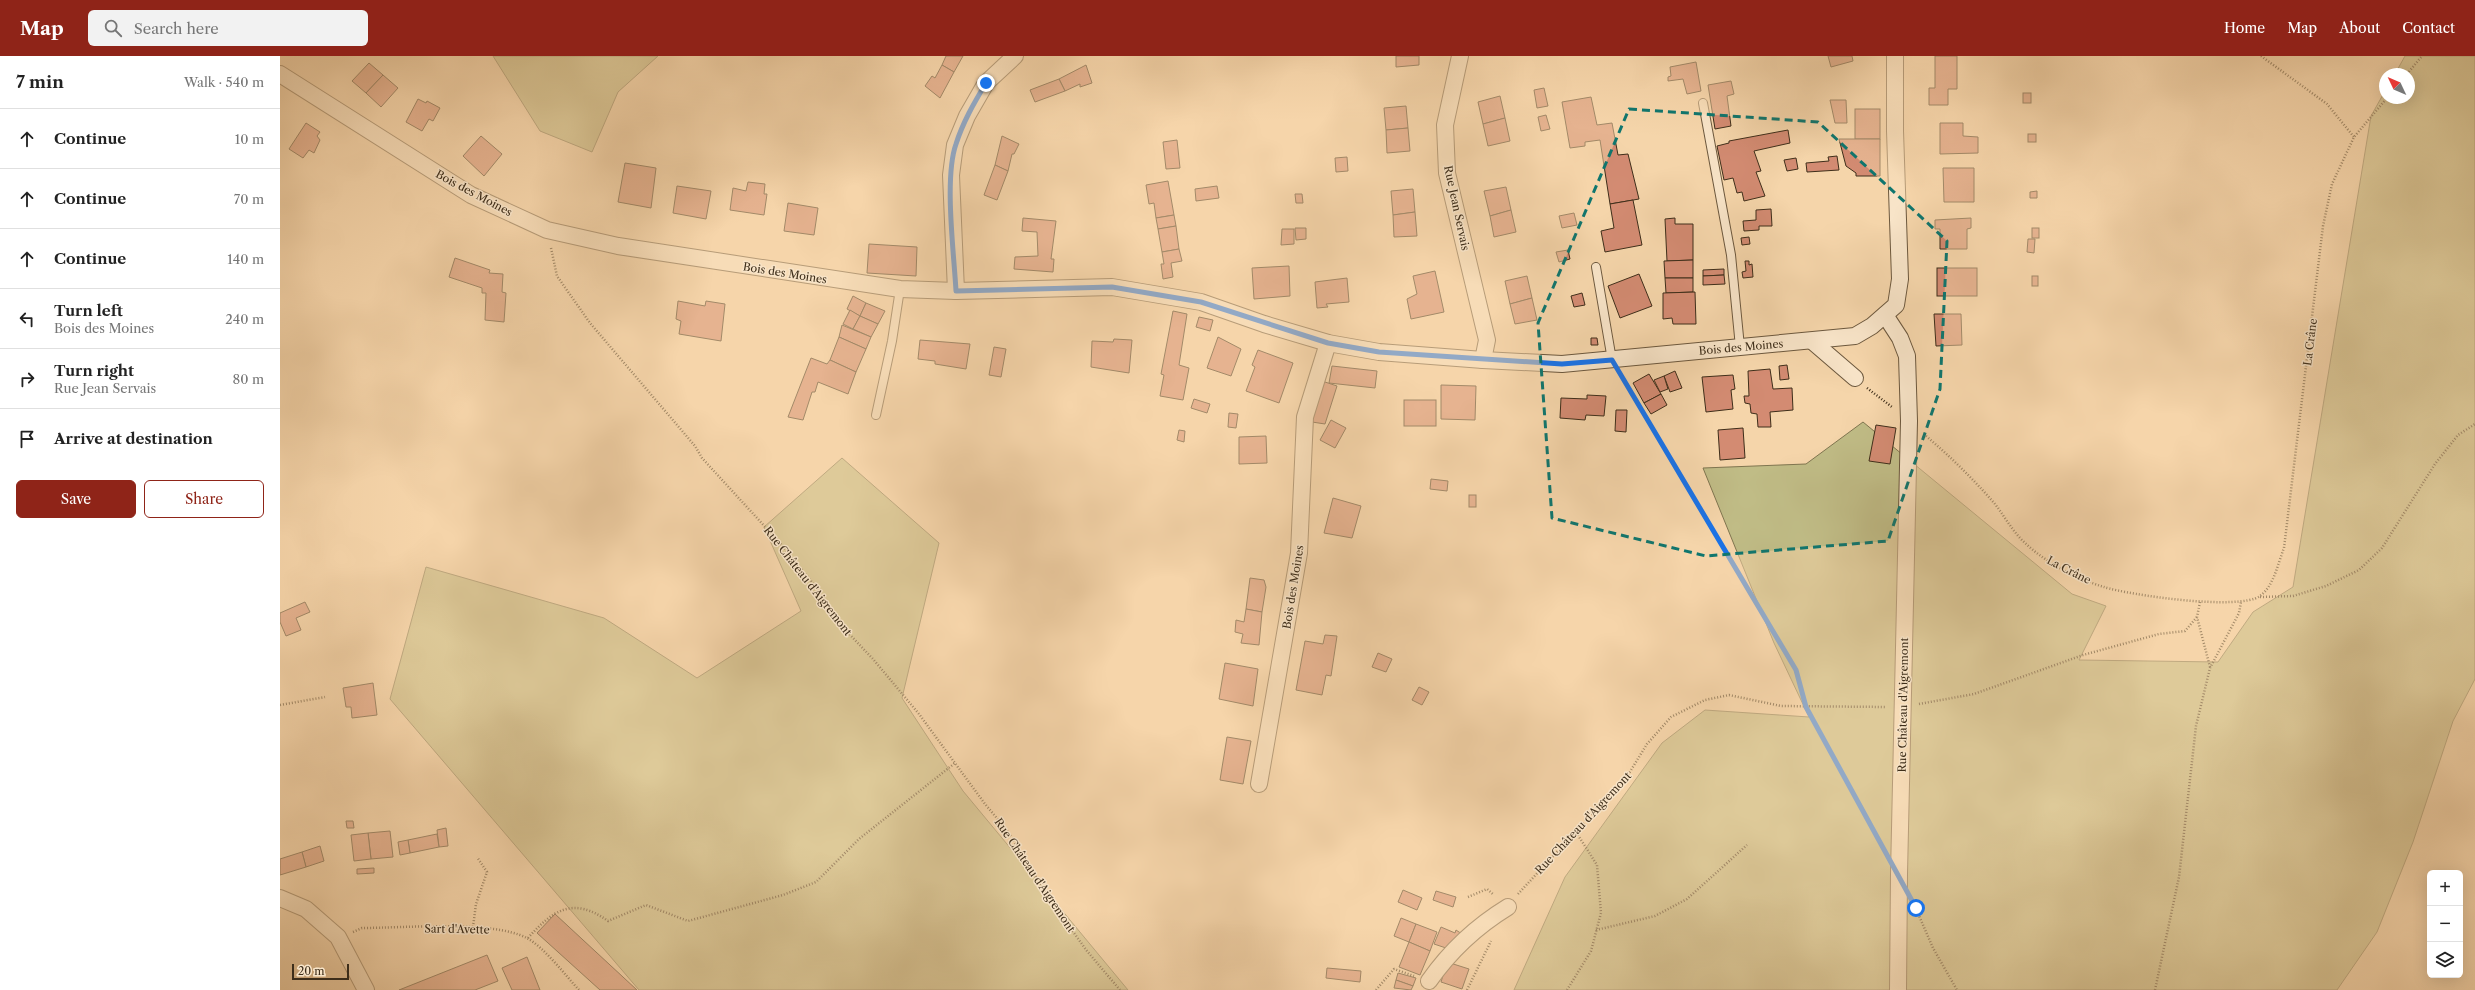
<!DOCTYPE html>
<html lang="en">
<head>
<meta charset="utf-8">
<style>
	:root { --surface:#fff; --page:#f2f2f2; --text:#222; --muted:#767676; --line:#e0e0e0; --accent:#8f2418 }
	body { margin:0; font-family:"Libre Caslon Text",serif; background:var(--page); color:var(--text) }
	.controls { position:absolute; right:12px; bottom:12px; display:grid; overflow:hidden; border-radius:6px; box-shadow:0 4px 16px #0002 }
	.controls button { width:36px; height:36px; display:grid; place-items:center; padding:0; border:0; border-bottom:1px solid var(--line); background:var(--surface); color:var(--text); font:20px sans-serif }
	.compass { position:absolute; left:2099px; top:12px; width:36px; height:36px; border-radius:50%; background:var(--surface); box-shadow:0 4px 16px #0002; rotate:314deg }
	.scale { position:absolute; left:12px; bottom:10px; width:57px; box-sizing:border-box; padding-left:4px; border:2px solid #3e2e1a; border-top:0; font-size:11px; line-height:14px; white-space:nowrap; color:#3e2e1a; -webkit-text-stroke:3px #f8e4c8; paint-order:stroke }
	.stop { position:absolute; width:12px; height:12px; margin:-9px; border:3px solid #1a73e8; border-radius:50%; background:#fff }
	.stop.end { background:#1a73e8; border-color:#fff; box-shadow:0 1px 4px #0008 }
	.list { margin:0; padding:0; list-style:none }
	h2 { display:flex; justify-content:space-between; align-items:center; height:52px; margin:0; padding:0 16px; font-size:17px }
	h2 small { font-size:13px; font-weight:400; color:var(--muted) }
	.list li { display:grid; grid-template-columns:26px 1fr auto; gap:12px; align-items:center; box-sizing:border-box; height:60px; padding:0 16px; border-top:1px solid var(--line) }
	.list b { display:block; font-size:15px; white-space:nowrap }
	.list p { margin:0; font-size:13px; white-space:nowrap; color:var(--muted) }
	.list em { font-size:13px; font-style:normal; color:var(--muted) }
	.actions { display:flex; gap:8px; padding:12px 16px }
	.actions a { flex:1; padding:9px 0; border:1px solid var(--accent); border-radius:6px; text-align:center; font-size:14px; color:var(--accent) }
	.actions .main { background:var(--accent); color:#fff }
	.icon { flex:none; width:22px; height:22px; fill:none; stroke:currentColor; stroke-width:2; stroke-linecap:round; stroke-linejoin:round }
	.map { position:relative; flex:none; width:2195px; height:934px; overflow:hidden }
	header { display:flex; align-items:center; gap:24px; box-sizing:border-box; height:56px; padding:0 20px; background:var(--accent); color:#fff }
	header strong { font-size:19px }
	nav { display:flex; gap:22px; margin-inline-start:auto; font-size:14px }
	.search { width:280px; height:36px; background:var(--page); display:flex; align-items:center; gap:10px; box-sizing:border-box; padding:0 14px; border-radius:6px; color:var(--muted); font-size:15px }
	main { display:flex }
	aside { flex:1; background:var(--surface) }
	.map>svg:first-child { display:block }
	.green { fill:#c0bc86; stroke:#7f7550 }
	.building { fill:#d38b72; stroke:#3e2e1a }
	.lines { fill:none; stroke-linecap:round; stroke-linejoin:round }
	.service-casing { stroke:#6c583e; stroke-width:10 }
	.minor-casing { stroke:#6c583e; stroke-width:18 }
	.path { stroke:#3e2e1a; stroke-width:2.5; stroke-dasharray:1 2; stroke-linecap:butt }
	.service { stroke:#f8e4c8; stroke-width:8 }
	.minor { stroke:#f8e4c8; stroke-width:16 }
	.route { stroke:#1a73e8; stroke-width:5 }
	.marked { fill:none; stroke:#0f766e; stroke-width:3; stroke-dasharray:8 5; stroke-linejoin:round }
	.labels { text-anchor:middle; dominant-baseline:central; stroke-width:3; stroke-linejoin:round; paint-order:stroke }
	.street-label { font-size:11px; fill:#3e2e1a; stroke:#f8e4c8 }
</style>
</head>
<body>
<header>
<strong>Map</strong>
<div class="search"><svg class="icon" aria-label="search" viewBox="0 0 24 24"><circle cx="10" cy="10" r="6"/><path d="M15 15l6 6"/></svg>Search here</div>
<nav><a>Home</a><a>Map</a><a>About</a><a>Contact</a></nav>
</header>
<main>
<aside>
<h2>7 min<small>Walk · 540 m</small></h2>
<ul class="list">
<li><svg class="icon" aria-label="ahead" viewBox="0 0 24 24"><path d="M12 20V5M6 11l6-6 6 6"/></svg><div><b>Continue</b></div><em>10 m</em></li>
<li><svg class="icon" aria-label="ahead" viewBox="0 0 24 24"><path d="M12 20V5M6 11l6-6 6 6"/></svg><div><b>Continue</b></div><em>70 m</em></li>
<li><svg class="icon" aria-label="ahead" viewBox="0 0 24 24"><path d="M12 20V5M6 11l6-6 6 6"/></svg><div><b>Continue</b></div><em>140 m</em></li>
<li><svg class="icon" aria-label="left" viewBox="0 0 24 24"><path d="M17 20v-9H6M10 6l-5 5 5 5"/></svg><div><b>Turn left</b><p>Bois des Moines</p></div><em>240 m</em></li>
<li><svg class="icon" aria-label="right" viewBox="0 0 24 24"><path d="M7 20v-9h11M14 6l5 5-5 5"/></svg><div><b>Turn right</b><p>Rue Jean Servais</p></div><em>80 m</em></li>
<li><svg class="icon" aria-label="arrive" viewBox="0 0 24 24"><path d="M6 21V4h12l-3 4 3 4H6"/></svg><div><b>Arrive at destination</b></div></li>
</ul>
<div class="actions"><a class="main">Save</a><a>Share</a></div>
</aside>
<div class="map">
<svg width="2195" height="934" viewBox="0 0 2195 934">
	<rect width="100%" height="100%" fill="#f5d5aa"/>
	<filter id="stains"><feTurbulence type="fractalNoise" baseFrequency=".005" numOctaves="4"/><feColorMatrix values="0 0 0 0 .2 0 0 0 0 .09 0 0 0 0 .02 0 0 0 .5 -.17"/></filter>
	<radialGradient id="worn" r=".72"><stop offset=".6" stop-color="#630" stop-opacity="0"/><stop offset="1" stop-color="#630" stop-opacity=".3"/></radialGradient>
	<g class="green">
		<polygon points="213,0 378,0 338,36 312,96 260,75"/>
		<polygon points="2125,0 2195,0 2195,623 2173,665 2133,786 2097,876 2057,934 1234,934 1285,821 1382,687 1425,654 1529,661 1494,587 1423,412 1526,408 1583,366 1792,538 1826,550 1799,604 1938,606 1973,556 2013,531 2091,60 2105,35 2105,42 2129,42 2129,18 2115,18"/>
		<polygon points="562,402 659,487 622,642 683,735 848,934 359,934 110,643 146,511 324,562 417,622 521,555 484,471"/>
	</g>
	<g class="building">
		<polygon points="666,0 683,0 674,16 662,9"/>
		<polygon points="1116,0 1139,0 1139,9 1116,11"/>
		<polygon points="1548,0 1572,0 1573,5 1551,11"/>
		<polygon points="1655,0 1677,0 1677,33 1668,33 1668,49 1649,49 1649,32 1655,32"/>
		<polygon points="1416,6 1421,35 1407,38 1403,23 1388,25 1388,21 1391,20 1390,11"/>
		<polygon points="89,7 103,19 86,37 72,25"/>
		<polygon points="662,9 674,16 660,42 645,30 652,20 655,22"/>
		<polygon points="806,9 812,27 800,31 800,28 785,35 779,23"/>
		<polygon points="103,19 118,32 101,51 86,37"/>
		<polygon points="779,23 785,35 755,46 750,34"/>
		<polygon points="1451,25 1454,38 1447,40 1451,70 1435,73 1428,29"/>
		<polygon points="1264,32 1268,50 1257,52 1254,34"/>
		<rect x="1743" y="37" width="8" height="10"/>
		<polygon points="1220,40 1225,62 1203,68 1198,46"/>
		<polygon points="1311,41 1317,69 1332,67 1338,99 1348,98 1359,143 1330,148 1320,84 1305,86 1305,90 1290,92 1282,46"/>
		<polygon points="138,43 146,47 147,45 160,52 153,65 149,63 142,75 126,66"/>
		<polygon points="1550,44 1566,44 1567,67 1555,67"/>
		<polygon points="1126,50 1128,72 1106,74 1104,52"/>
		<rect x="1575" y="53" width="25" height="30"/>
		<polygon points="1266,59 1270,73 1261,75 1258,61"/>
		<polygon points="1225,62 1230,85 1208,90 1203,68"/>
		<polygon points="26,67 40,76 37,80 40,84 34,97 29,94 23,102 9,93"/>
		<polygon points="1660,67 1683,67 1683,80 1698,81 1698,97 1660,98"/>
		<polygon points="1128,72 1130,95 1107,97 1106,74"/>
		<polygon points="1508,74 1510,87 1474,95 1481,115 1476,116 1485,140 1464,145 1462,136 1457,137 1453,122 1444,124 1437,90 1449,87 1449,85"/>
		<rect x="1748" y="78" width="8" height="8"/>
		<polygon points="201,80 222,98 204,120 183,100"/>
		<polygon points="722,80 739,88 734,98 732,98 728,115 715,109"/>
		<polygon points="1559,83 1600,83 1600,120 1576,120 1576,117 1566,110"/>
		<polygon points="897,84 900,112 886,113 883,86"/>
		<polygon points="1557,100 1559,114 1527,116 1526,107 1549,105 1548,101"/>
		<polygon points="1067,101 1068,115 1056,116 1055,102"/>
		<polygon points="1516,102 1518,113 1507,115 1504,104"/>
		<polygon points="345,107 376,112 371,152 338,146"/>
		<polygon points="715,109 728,115 717,144 704,139"/>
		<polygon points="1663,112 1694,112 1694,146 1664,146"/>
		<polygon points="888,125 894,159 876,162 874,147 869,148 866,129"/>
		<polygon points="468,126 485,128 484,138 487,138 484,159 450,154 453,132 466,135"/>
		<polygon points="397,130 431,135 426,163 393,157"/>
		<polygon points="937,130 939,142 916,145 915,133"/>
		<polygon points="1226,131 1231,154 1210,160 1204,135"/>
		<polygon points="1133,133 1135,156 1113,159 1111,135"/>
		<polygon points="1757,135 1757,142 1750,142 1750,136"/>
		<polygon points="1015,138 1022,138 1023,147 1016,147"/>
		<polygon points="1353,144 1362,189 1325,196 1321,175 1334,172 1330,148"/>
		<polygon points="508,147 538,152 534,179 504,175"/>
		<polygon points="1491,153 1492,170 1479,170 1479,174 1464,175 1463,165 1476,164 1476,154"/>
		<polygon points="1231,154 1236,176 1214,181 1210,160"/>
		<polygon points="1135,156 1137,180 1114,181 1113,159"/>
		<polygon points="1294,157 1297,169 1282,172 1279,160"/>
		<polygon points="894,159 896,170 878,173 876,162"/>
		<polygon points="743,162 776,165 771,203 774,203 773,216 734,213 735,201 758,200 757,176 742,175"/>
		<polygon points="1395,162 1395,168 1413,168 1413,204 1387,205 1385,163"/>
		<polygon points="1691,162 1691,172 1687,173 1687,193 1660,193 1660,173 1655,173 1655,164"/>
		<polygon points="896,170 899,193 882,196 878,173"/>
		<polygon points="1015,172 1026,172 1026,183 1016,184"/>
		<rect x="1752" y="172" width="7" height="10"/>
		<polygon points="1002,173 1014,173 1014,188 1001,189"/>
		<polygon points="1469,181 1470,188 1462,189 1461,182"/>
		<polygon points="1748,183 1755,183 1754,197 1747,196"/>
		<polygon points="589,188 637,191 636,220 587,217"/>
		<polygon points="899,193 902,205 891,207 893,221 883,223 881,208 884,208 882,196"/>
		<polygon points="1288,194 1290,203 1279,206 1276,196"/>
		<polygon points="175,202 210,214 209,217 223,218 222,236 226,237 224,266 205,264 206,237 202,237 202,232 169,221"/>
		<polygon points="1413,204 1413,222 1385,222 1384,205"/>
		<polygon points="1465,205 1469,205 1469,209 1472,208 1473,221 1463,222 1462,216 1466,215"/>
		<polygon points="1009,210 1010,240 974,243 972,212"/>
		<rect x="1657" y="212" width="40" height="28"/>
		<polygon points="1444,213 1444,219 1423,220 1423,214"/>
		<polygon points="1155,215 1164,256 1131,263 1127,243 1137,238 1133,220"/>
		<polygon points="1359,218 1372,250 1340,262 1328,230"/>
		<polygon points="1444,219 1445,228 1423,229 1423,220"/>
		<polygon points="1247,220 1252,242 1230,248 1225,225"/>
		<rect x="1752" y="220" width="6" height="10"/>
		<polygon points="1067,222 1069,246 1046,248 1048,251 1037,252 1035,226"/>
		<polygon points="1385,222 1413,222 1413,236 1386,237"/>
		<polygon points="1415,236 1416,268 1393,268 1392,262 1383,263 1383,237"/>
		<polygon points="1302,237 1305,249 1294,251 1291,240"/>
		<polygon points="573,240 586,247 580,260 567,253"/>
		<polygon points="1252,242 1257,264 1235,268 1230,248"/>
		<polygon points="398,245 425,250 426,245 445,248 441,285 399,278 401,265 396,263"/>
		<polygon points="586,247 605,255 598,268 580,260"/>
		<polygon points="570,254 580,260 573,273 563,268"/>
		<polygon points="893,255 907,258 899,309 909,312 903,344 880,340 884,319 881,318"/>
		<polygon points="1654,258 1681,258 1682,289 1656,290"/>
		<polygon points="580,260 598,268 591,281 573,273"/>
		<polygon points="919,261 933,264 930,275 916,271"/>
		<polygon points="562,269 591,281 586,293 559,281"/>
		<polygon points="559,281 586,293 576,316 550,304"/>
		<polygon points="938,281 961,293 951,320 927,312"/>
		<polygon points="1311,282 1317,282 1318,289 1311,289"/>
		<polygon points="834,283 852,284 849,317 811,311 812,285 833,286"/>
		<polygon points="640,284 690,288 686,313 655,308 655,305 638,303"/>
		<polygon points="714,291 726,293 721,321 709,319"/>
		<polygon points="978,294 1013,307 999,347 966,335 975,311 972,309"/>
		<polygon points="531,302 547,308 550,304 576,316 568,338 538,326 535,336 532,336 523,364 508,361"/>
		<polygon points="1507,309 1509,323 1500,324 1499,310"/>
		<polygon points="1052,310 1097,315 1095,332 1049,327"/>
		<polygon points="1490,313 1493,333 1512,332 1513,354 1490,356 1491,371 1478,371 1477,358 1471,357 1470,348 1465,347 1464,340 1469,340 1468,315"/>
		<polygon points="1395,315 1402,332 1390,336 1384,320"/>
		<polygon points="1369,318 1381,338 1364,347 1353,327"/>
		<polygon points="1453,319 1455,333 1451,334 1453,353 1426,356 1422,321"/>
		<polygon points="1384,320 1388,333 1380,336 1374,324"/>
		<polygon points="1042,325 1057,330 1045,368 1032,366"/>
		<polygon points="1161,329 1196,330 1195,364 1161,363"/>
		<polygon points="1381,338 1387,349 1371,358 1364,347"/>
		<polygon points="1307,339 1326,340 1324,360 1306,359 1305,364 1280,362 1281,342 1307,343"/>
		<polygon points="914,343 930,348 927,357 911,352"/>
		<rect x="1124" y="344" width="32" height="26"/>
		<polygon points="1336,354 1347,354 1346,376 1335,375"/>
		<polygon points="949,357 958,358 956,372 948,371"/>
		<polygon points="1051,364 1066,372 1055,392 1040,384"/>
		<polygon points="1596,369 1616,372 1610,408 1589,405"/>
		<polygon points="1463,372 1465,402 1440,404 1438,374"/>
		<polygon points="899,374 905,375 904,386 897,384"/>
		<polygon points="986,380 987,407 959,408 959,381"/>
		<polygon points="1151,423 1168,425 1167,435 1150,433"/>
		<rect x="1189" y="439" width="7" height="12"/>
		<polygon points="1053,442 1081,450 1072,482 1044,477"/>
		<polygon points="970,522 984,524 986,531 982,556 966,553"/>
		<polygon points="25,546 30,556 16,562 21,574 6,580 0,566 0,557"/>
		<polygon points="966,553 982,556 979,589 961,587 963,578 955,576 956,564 964,566"/>
		<polygon points="1045,579 1057,580 1051,620 1046,619 1042,639 1016,634 1025,585 1043,588"/>
		<polygon points="1098,597 1112,603 1106,616 1092,611"/>
		<polygon points="945,607 978,613 973,650 939,643"/>
		<polygon points="93,627 97,659 72,662 71,651 66,651 63,632"/>
		<polygon points="1139,631 1149,636 1142,649 1132,644"/>
		<polygon points="947,681 971,685 963,728 940,724"/>
		<polygon points="66,765 73,765 74,772 67,772"/>
		<polygon points="166,772 168,790 159,791 157,774"/>
		<polygon points="110,775 113,801 91,803 88,777"/>
		<polygon points="88,777 91,803 74,805 71,779"/>
		<polygon points="157,778 159,791 130,797 128,784"/>
		<polygon points="128,784 130,797 120,799 118,786"/>
		<polygon points="40,790 44,805 26,811 22,796"/>
		<polygon points="22,796 26,811 0,819 0,803"/>
		<polygon points="94,812 94,817 77,818 77,813"/>
		<polygon points="1123,834 1142,842 1137,854 1118,846"/>
		<polygon points="1156,835 1176,841 1173,851 1153,844"/>
		<polygon points="275,858 357,934 320,934 257,877"/>
		<polygon points="1121,862 1136,868 1129,886 1114,880"/>
		<polygon points="1136,868 1157,876 1150,895 1129,886"/>
		<polygon points="1161,871 1175,877 1176,874 1185,880 1169,893 1154,888"/>
		<polygon points="1129,886 1150,895 1140,919 1119,911"/>
		<polygon points="207,899 218,925 195,934 119,934"/>
		<polygon points="247,901 260,934 232,934 222,912"/>
		<polygon points="1167,906 1189,913 1182,933 1161,926"/>
		<polygon points="1047,912 1081,915 1080,926 1046,922"/>
		<polygon points="1118,917 1136,922 1133,930 1116,924"/>
		<polygon points="1116,924 1133,930 1131,934 1114,932"/>
	</g>
	<g class="lines">
		<defs>
			<g id="service">
				<polyline points="1423,47 1451,199 1460,291"/>
				<polyline points="1316,211 1332,304"/>
				<polyline points="596,359 612,285 620,233"/>
			</g>
			<g id="minor">
				<polyline points="1180,0 1165,69 1167,117 1207,284 1203,304"/>
				<polyline points="0,18 191,139 267,174 338,190 620,233 676,235 832,231 921,246 984,268 1048,287 1099,296 1203,304 1282,308 1575,280 1592,270 1616,249 1620,223 1615,75 1615,0"/>
				<polyline points="676,235 671,119 675,89 687,60 706,27 735,0"/>
				<polyline points="1605,259 1620,282 1627,300 1629,365 1619,818 1618,934"/>
				<polyline points="1532,285 1575,322"/>
				<polyline points="979,728 1019,497 1025,361 1048,287"/>
				<polyline points="0,842 26,853 58,881 86,934"/>
				<path d="M1149,925C1170,895 1197,870 1228,851"/>
			</g>
		</defs>
		<use href="#service" class="service-casing"/>
		<use href="#minor" class="minor-casing"/>
		<g class="path">
			<polyline points="1981,0 2047,48 2074,81"/>
			<polyline points="2127,18 2142,0"/>
			<polyline points="271,192 277,220 310,267 415,390 422,402 499,486 540,536 555,563 593,603 639,658 705,748 726,773 773,848 807,895 840,934"/>
			<polyline points="1342,320 1516,614 1526,651 1601,787"/>
			<polyline points="1587,332 1612,351"/>
			<path d="M1646,380C1671,401 1694,424 1715,448C1725,461 1733,476 1745,487C1765,506 1797,523 1824,531C1849,539 1959,555 1980,540C1994,530 1998,507 2004,492L2043,170L2052,128L2074,81L2107,42"/>
			<polyline points="1980,541 2013,540 2046,530 2079,514 2102,492 2155,408 2178,379 2195,368"/>
			<polyline points="1920,546 1917,561 1930,611"/>
			<polyline points="1639,648 1694,638 1803,599 1879,578 1905,575 1917,561"/>
			<polyline points="0,649 45,641"/>
			<polyline points="1238,838 1348,719 1367,688 1391,661 1425,644 1449,639 1501,650 1606,651"/>
			<polyline points="1188,841 1207,833 1214,839"/>
			<polyline points="1637,855 1653,892 1677,934"/>
			<polyline points="193,871 196,848 207,816 197,801"/>
			<polyline points="1316,874 1375,860 1407,843 1467,789"/>
			<path d="M73,876L82,872C124,872 212,864 247,882C265,892 285,919 299,934"/>
			<path d="M248,882C273,854 293,840 328,865L366,849L408,865L503,839L536,826L579,783L675,707"/>
			<polyline points="1096,934 1114,913 1134,920"/>
			<polyline points="1187,934 1211,885"/>
			<polyline points="1287,934 1311,895 1321,857 1317,809 1296,776"/>
			<polyline points="1875,934 1899,821 1916,670 1930,612 1959,557 1961,546"/>
		</g>
		<use href="#service" class="service"/>
		<use href="#minor" class="minor"/>
	</g>
	<g class="lines">
		<path class="route" d="M706,27C694,47 683,66 676,88C664,122 674,197 676,235L832,231L921,246L1048,287L1099,296L1282,308L1332,304L1516,614L1526,651L1636,852"/>
	</g>
	<path d="M0 0H2195V934H0ZM1349,53L1538,66L1667,185L1660,333L1608,485L1426,500L1272,462L1258,267Z" fill="#f5d5aa" fill-opacity=".55" fill-rule="evenodd"/>
	<path class="marked" d="M1349,53L1538,66L1667,185L1660,333L1608,485L1426,500L1272,462L1258,267Z"/>
	<g class="labels">
		<g class="street-label">
			<text transform="translate(194 137) rotate(28)">Bois des Moines</text>
			<text transform="translate(1177 152) rotate(78)">Rue Jean Servais</text>
			<text transform="translate(505 217) rotate(9)">Bois des Moines</text>
			<text transform="translate(2030 286) rotate(-83)">La Crâne</text>
			<text transform="translate(1461 291) rotate(-5)">Bois des Moines</text>
			<text transform="translate(1789 514) rotate(27)">La Crâne</text>
			<text transform="translate(528 525) rotate(52)">Rue Château d'Aigremont</text>
			<text transform="translate(1013 531) rotate(-81)">Bois des Moines</text>
			<text transform="translate(1623 649) rotate(-89)">Rue Château d'Aigremont</text>
			<text transform="translate(1303 767) rotate(-47)">Rue Château d'Aigremont</text>
			<text transform="translate(755 819) rotate(56)">Rue Château d'Aigremont</text>
			<text transform="translate(177 873) rotate(1)">Sart d'Avette</text>
		</g>
	</g>
	<rect width="100%" height="100%" filter="url(#stains)"/>
	<rect width="100%" height="100%" fill="url(#worn)"/>
</svg>
<div class="controls">
<button>+</button>
<button>−</button>
<button><svg class="icon" aria-label="layers" viewBox="0 0 24 24"><path d="M12 4l9 5-9 5-9-5zM3 14l9 5 9-5"/></svg></button>
</div>
<svg class="compass" viewBox="-18 -18 36 36"><path d="M0-13l5 13h-10z" fill="#e53935"/><path d="M0 13l5-13h-10z" fill="#767676"/></svg>
<div class="scale">20 m</div>
<div class="stop" style="left:1636px;top:852px"></div>
<div class="stop end" style="left:706px;top:27px"></div>
</div>
</main>
</body>
</html>
